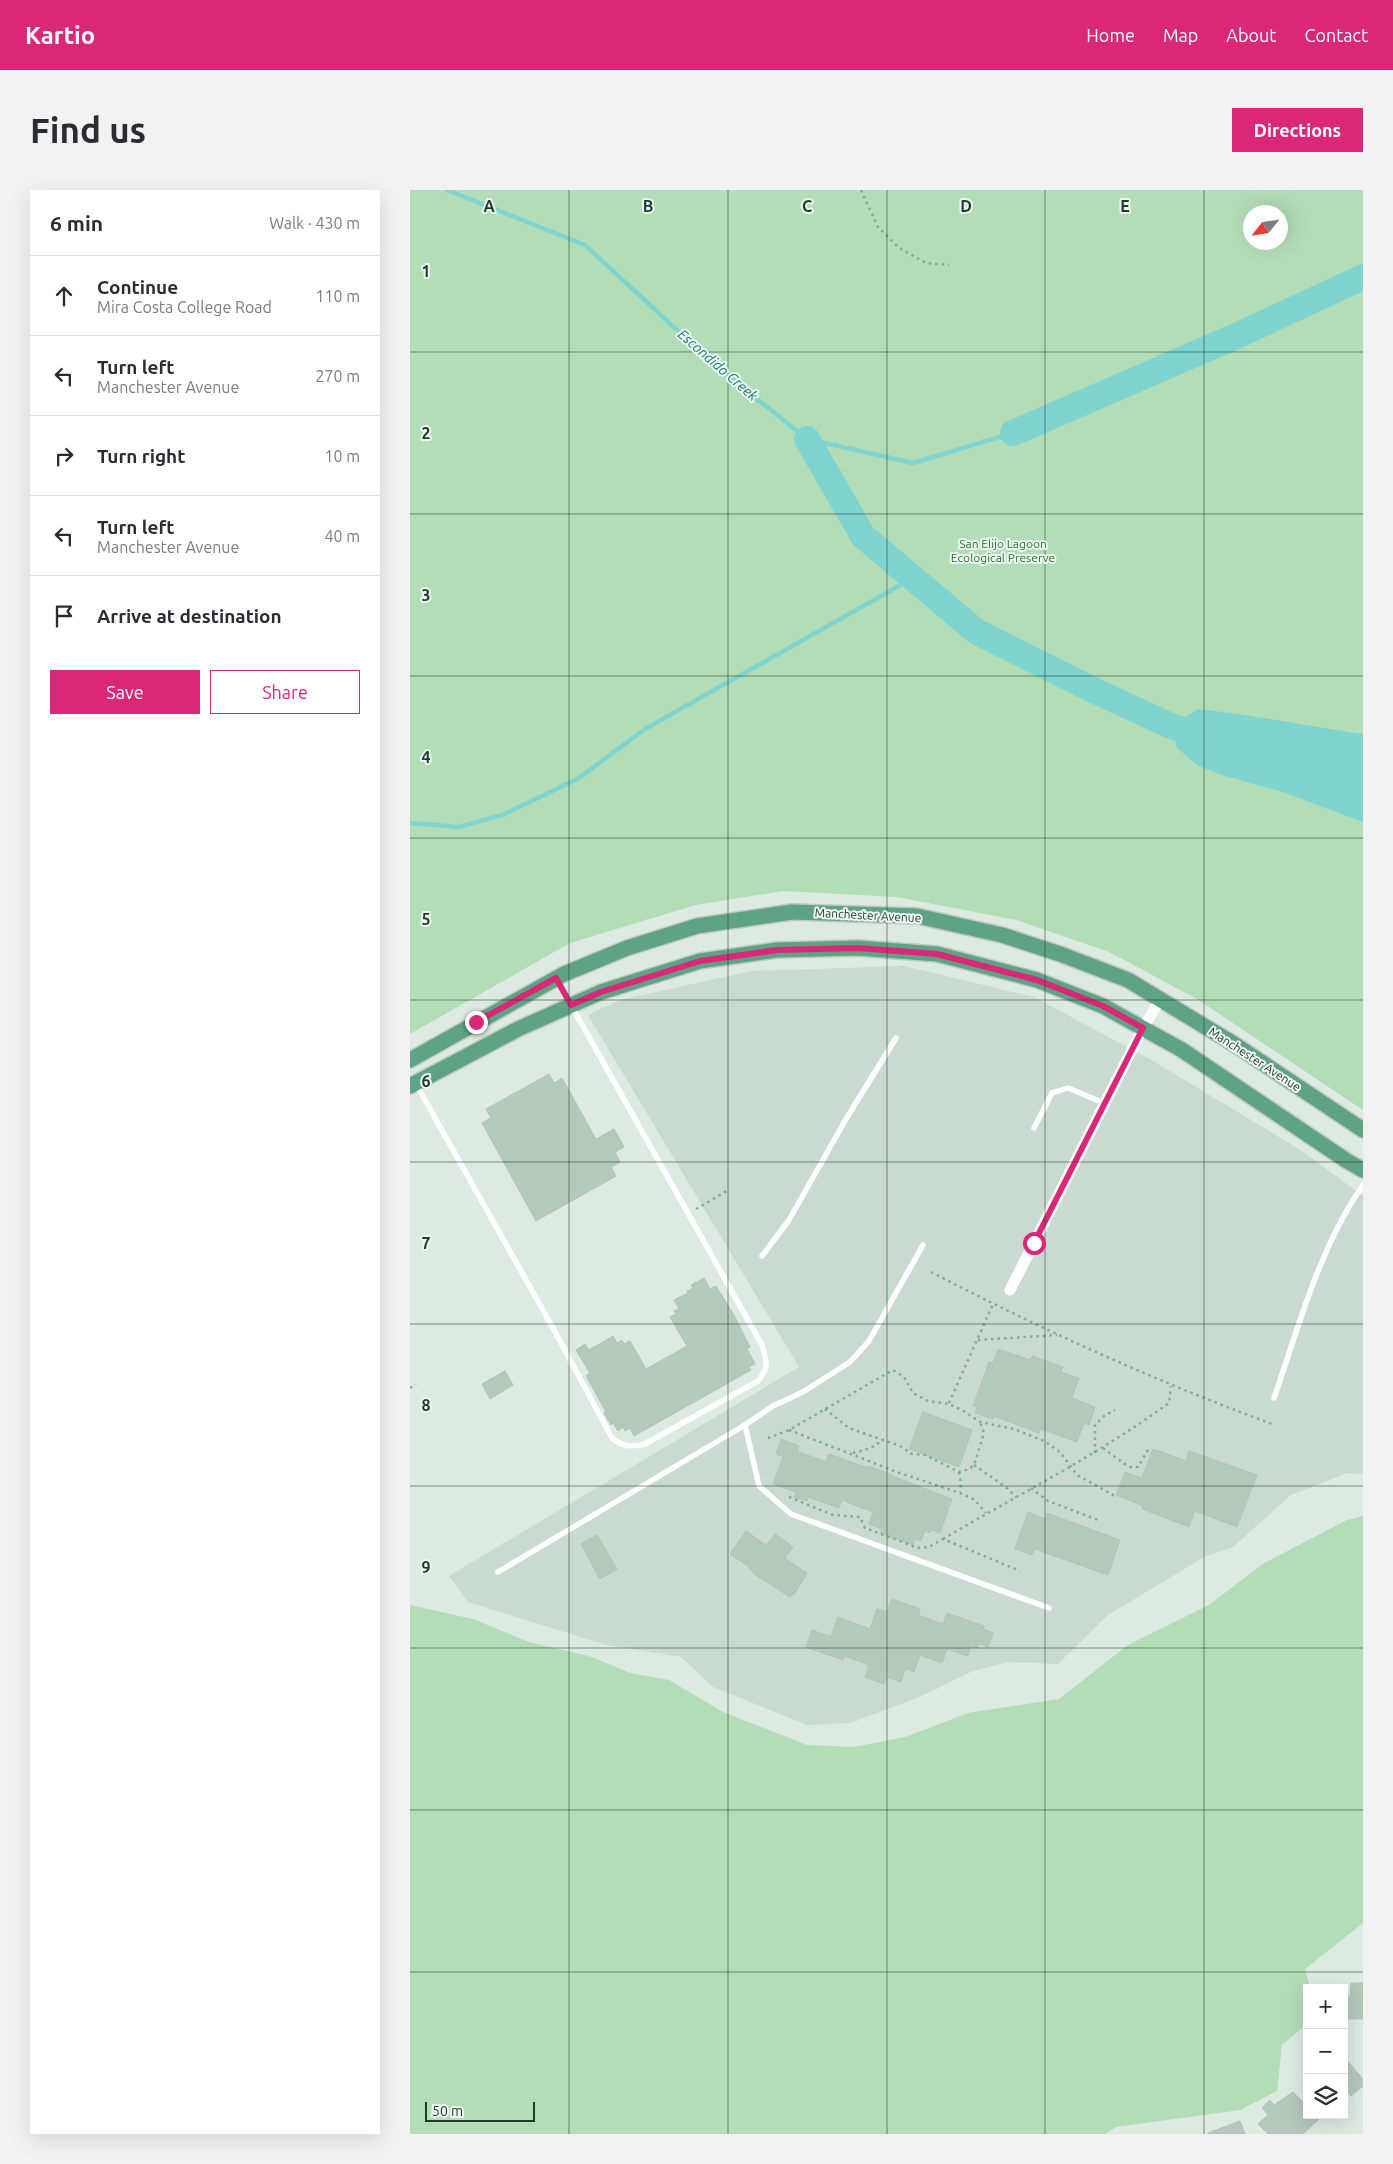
<!DOCTYPE html>
<html lang="en">
<head>
<meta charset="utf-8">
<style>
	:root { --surface:#fff; --page:#f2f2f3; --text:#2b2b33; --muted:#7c7c81; --line:#e1e1e2; --accent:#db2777 }
	body { margin:0; font-family:Ubuntu,sans-serif; background:var(--page); color:var(--text) }
	.controls { position:absolute; right:15px; bottom:15px; display:grid; overflow:hidden; border-radius:0px; box-shadow:0 5px 20px #0002 }
	.controls button { width:45px; height:45px; display:grid; place-items:center; padding:0; border:0; border-bottom:1px solid var(--line); background:var(--surface); color:var(--text); font:25px sans-serif }
	.compass { position:absolute; left:833px; top:15px; width:45px; height:45px; border-radius:50%; background:var(--surface); box-shadow:0 5px 20px #0002; rotate:240deg }
	.scale { position:absolute; left:15px; bottom:12px; width:110px; box-sizing:border-box; padding-left:5px; border:2px solid #1d3a2c; border-top:0; font-size:14px; line-height:18px; white-space:nowrap; color:#1d3a2c; -webkit-text-stroke:4px #edf7f0; paint-order:stroke }
	.stop { position:absolute; width:15px; height:15px; margin:-11px; border:4px solid #db2777; border-radius:50%; background:#fff }
	.stop.end { background:#db2777; border-color:#fff; box-shadow:0 1px 5px #0008 }
	.list { margin:0; padding:0; list-style:none }
	h2 { display:flex; justify-content:space-between; align-items:center; height:65px; margin:0; padding:0 20px; font-size:21px }
	h2 small { font-size:16px; font-weight:400; color:var(--muted) }
	.list li { display:grid; grid-template-columns:32px 1fr auto; gap:15px; align-items:center; box-sizing:border-box; height:80px; padding:0 20px; border-top:1px solid var(--line) }
	.list b { display:block; font-size:19px; white-space:nowrap }
	.list p { margin:0; font-size:16px; white-space:nowrap; color:var(--muted) }
	.list em { font-size:16px; font-style:normal; color:var(--muted) }
	.actions { display:flex; gap:10px; padding:15px 20px }
	.actions a { flex:1; padding:11px 0; border:1px solid var(--accent); border-radius:0px; text-align:center; font-size:18px; color:var(--accent) }
	.actions .main { background:var(--accent); color:#fff }
	.icon { flex:none; width:28px; height:28px; fill:none; stroke:currentColor; stroke-width:2; stroke-linecap:round; stroke-linejoin:round }
	.map { position:relative; flex:none; width:953px; height:1944px; overflow:hidden; border-radius:0px }
	header { display:flex; align-items:center; gap:30px; box-sizing:border-box; height:70px; padding:0 25px; background:var(--accent); color:#fff }
	header strong { font-size:24px }
	nav { display:flex; gap:28px; margin-inline-start:auto; font-size:18px }
	.intro { display:flex; align-items:center; justify-content:space-between; box-sizing:border-box; height:120px; padding:0 30px }
	h1 { margin:0; font-size:35px }
	.button { padding:12px 22px; border-radius:0px; background:var(--accent); color:#fff; font-size:18px; font-weight:700 }
	main { display:flex; gap:30px; padding:0 30px }
	aside { flex:1; background:var(--surface); border-radius:0px; box-shadow:0 5px 20px #0002 }
	.map>svg:first-child { display:block }
	.built { fill:#cbdad0 }
	.green { fill:#b3ddb6; fill-rule:evenodd }
	.water { fill:#7fd4d0 }
	.lines { fill:none; stroke-linecap:round; stroke-linejoin:round }
	.stream { stroke:#7fd4d0; stroke-width:4.5 }
	.river { stroke:#7fd4d0; stroke-width:26 }
	.building { fill:#b5c8bc; stroke:#afc4b7 }
	.primary-casing { stroke:#c0c8c4; stroke-width:18 }
	.path { stroke:#7ab094; stroke-width:2.5; stroke-dasharray:2.5 4; stroke-linecap:butt }
	.service { stroke:#fff; stroke-width:5.5 }
	.minor { stroke:#fff; stroke-width:11 }
	.primary { stroke:#5ea383; stroke-width:15 }
	.route { stroke:#db2777; stroke-width:6 }
	.grid { fill:none; stroke:#1d3a2c; stroke-width:1; stroke-opacity:0.55 }
	.labels { text-anchor:middle; dominant-baseline:central; stroke-width:4; stroke-linejoin:round; paint-order:stroke }
	.park-label { font-size:12px; fill:#257334; stroke:#edf7f0 }
	.street-label { font-size:12px; fill:#1d3a2c; stroke:#edf7f0 }
	.water-label { font-size:14px; font-style:italic; fill:#157975; stroke:#edf7f0 }
	.grid-label { font-size:16px; text-anchor:middle; font-weight:bold; fill:#1d3a2c; stroke:#edf7f0; stroke-width:4; stroke-linejoin:round; paint-order:stroke }
</style>
</head>
<body>
<header>
<strong>Kartio</strong>
<nav><a>Home</a><a>Map</a><a>About</a><a>Contact</a></nav>
</header>
<div class="intro"><h1>Find us</h1><a class="button">Directions</a></div>
<main>
<aside>
<h2>6 min<small>Walk · 430 m</small></h2>
<ul class="list">
<li><svg class="icon" aria-label="ahead" viewBox="0 0 24 24"><path d="M12 20V5M6 11l6-6 6 6"/></svg><div><b>Continue</b><p>Mira Costa College Road</p></div><em>110 m</em></li>
<li><svg class="icon" aria-label="left" viewBox="0 0 24 24"><path d="M17 20v-9H6M10 6l-5 5 5 5"/></svg><div><b>Turn left</b><p>Manchester Avenue</p></div><em>270 m</em></li>
<li><svg class="icon" aria-label="right" viewBox="0 0 24 24"><path d="M7 20v-9h11M14 6l5 5-5 5"/></svg><div><b>Turn right</b></div><em>10 m</em></li>
<li><svg class="icon" aria-label="left" viewBox="0 0 24 24"><path d="M17 20v-9H6M10 6l-5 5 5 5"/></svg><div><b>Turn left</b><p>Manchester Avenue</p></div><em>40 m</em></li>
<li><svg class="icon" aria-label="arrive" viewBox="0 0 24 24"><path d="M6 21V4h12l-3 4 3 4H6"/></svg><div><b>Arrive at destination</b></div></li>
</ul>
<div class="actions"><a class="main">Save</a><a>Share</a></div>
</aside>
<div class="map">
<svg width="953" height="1944" viewBox="0 0 953 1944">
	<rect width="100%" height="100%" fill="#dceae1"/>
	<polygon class="built" points="494,776 624,807 745,872 892,961 953,1006 953,1284 937,1283 881,1305 823,1357 794,1367 698,1425 648,1474 598,1472 563,1481 507,1508 440,1533 397,1535 303,1497 271,1467 193,1454 58,1412 39,1386 389,1177 178,825 210,810 342,781"/>
	<g class="green">
		<path d="M0,0H953V920L787,809L699,762L606,730L487,707L373,701L286,715L160,753L0,844ZM841,22H871V52H841Z"/>
		<polygon points="953,1326 953,1733 895,1779 900,1798 897,1798 897,1834 872,1855 867,1901 830,1920 706,1937 695,1944 0,1944 0,1415 63,1429 119,1452 182,1467 220,1483 259,1490 313,1522 397,1555 444,1557 495,1547 558,1523 649,1509 718,1455 799,1415 854,1373 937,1330"/>
	</g>
	<path class="water" d="M788,519C844,525 898,536 953,544V632L870,601L811,585L787,575L767,558L761,536Z"/>
	<g class="lines">
		<g class="stream">
			<polyline points="37,0 175,55 306,176 397,249 503,273 603,243"/>
			<polyline points="0,633 49,637 95,624 169,588 235,539 503,388"/>
		</g>
		<g class="river">
			<polyline points="603,243 824,147 953,87"/>
			<polyline points="397,249 453,346 567,442 683,500 761,536 794,547"/>
		</g>
	</g>
	<g class="building">
		<polygon points="139,884 144,893 152,888 186,949 204,939 214,957 205,962 210,972 201,977 206,986 126,1031 72,933 81,928 76,919"/>
		<polygon points="294,1088 300,1099 306,1096 325,1127 340,1157 337,1159 345,1174 339,1177 341,1180 224,1246 220,1238 215,1241 213,1237 208,1241 203,1233 201,1235 194,1223 196,1222 176,1186 180,1183 166,1160 175,1154 179,1160 203,1146 207,1153 212,1150 214,1154 220,1151 236,1179 277,1156 260,1127 266,1124 264,1121 269,1119 264,1110 278,1103 277,1101 283,1098 281,1095"/>
		<polygon points="588,1159 621,1170 622,1166 653,1177 651,1182 669,1188 662,1208 685,1217 679,1235 674,1233 667,1252 631,1239 629,1243 584,1226 583,1229 565,1223 567,1217 563,1216 579,1172 583,1173"/>
		<polygon points="95,1181 103,1195 80,1209 72,1194"/>
		<polygon points="513,1222 562,1240 549,1277 499,1259"/>
		<polygon points="371,1249 389,1256 387,1261 416,1272 419,1264 458,1278 459,1276 482,1285 482,1286 542,1309 530,1343 522,1340 520,1343 515,1341 511,1351 505,1349 503,1355 470,1343 472,1339 459,1334 463,1322 432,1310 429,1318 398,1307 397,1311 384,1307 386,1302 363,1294 373,1267 366,1264"/>
		<polygon points="743,1259 776,1271 779,1261 847,1285 827,1337 785,1321 779,1337 732,1319 733,1316 706,1305 715,1282 732,1288"/>
		<polygon points="618,1322 635,1329 637,1323 710,1350 698,1385 625,1359 622,1365 605,1359"/>
		<polygon points="336,1341 356,1355 365,1344 383,1357 375,1368 397,1383 385,1403 380,1407 344,1384 338,1376 320,1364"/>
		<polygon points="187,1345 207,1379 190,1389 171,1354"/>
		<polygon points="482,1409 510,1419 508,1425 533,1434 537,1423 574,1436 573,1439 583,1443 578,1457 569,1453 567,1458 561,1456 558,1466 537,1459 532,1473 510,1465 504,1482 495,1479 491,1492 477,1487 474,1494 455,1487 459,1475 435,1466 433,1470 396,1457 402,1440 421,1447 428,1427 460,1439 467,1419 477,1422"/>
		<polygon points="941,1793 953,1793 953,1829 936,1829 937,1807 940,1807"/>
		<polygon points="934,1867 953,1889 953,1896 941,1906 934,1898"/>
		<polygon points="883,1902 897,1916 897,1925 913,1925 893,1944 858,1944 848,1934 858,1925 852,1918 860,1910 864,1915"/>
		<polygon points="830,1931 835,1944 798,1944 798,1943"/>
	</g>
	<g class="lines">
		<defs>
			<g id="primary">
				<polyline points="0,870 154,784 217,758 287,736 382,722 507,726 592,745 650,764 718,790 824,854 953,940"/>
				<polyline points="0,896 108,839 191,802 290,771 367,760 448,758 527,764 627,790 693,816 772,860 937,971 953,980"/>
			</g>
		</defs>
		<use href="#primary" class="primary-casing"/>
		<g class="path">
			<polyline points="451,0 468,37 489,58 516,73 539,75"/>
			<polyline points="286,1019 317,1001"/>
			<path d="M521,1082C633,1140 747,1192 865,1235"/>
			<polyline points="568,1150 647,1145"/>
			<polyline points="0,1198 6,1195"/>
			<polyline points="539,1213 583,1114"/>
			<polyline points="415,1219 439,1238 490,1256 502,1264 515,1265 549,1282 559,1279 564,1275 574,1243 570,1232"/>
			<polyline points="379,1240 487,1282 550,1303 565,1310 576,1323"/>
			<polyline points="358,1248 379,1240 483,1180 494,1187 503,1203 518,1211 539,1214 552,1220 570,1232 604,1239 634,1251 650,1262 667,1285 707,1307"/>
			<polyline points="693,1258 719,1277 728,1277 739,1258"/>
			<polyline points="443,1263 461,1258 473,1250"/>
			<polyline points="685,1263 685,1235 694,1226 705,1220"/>
			<polyline points="564,1275 597,1298 606,1307"/>
			<polyline points="549,1282 551,1293 550,1302"/>
			<polyline points="621,1298 638,1311 688,1330"/>
			<polyline points="379,1307 423,1325 450,1327 455,1338 508,1358 519,1357 533,1349 610,1381"/>
			<path d="M533,1349C609,1304 688,1265 759,1213L761,1196"/>
		</g>
		<g class="service">
			<path d="M6,894L143,1138L202,1248C213,1257 220,1257 235,1254L348,1191C359,1178 357,1171 352,1155L147,790"/>
			<polyline points="624,938 642,903 658,898 694,913"/>
			<polyline points="352,1066 379,1030 436,929 486,848"/>
			<path d="M864,1208C889,1136 909,1058 953,995"/>
			<polyline points="335,1235 349,1296 381,1324 639,1418"/>
			<polyline points="88,1382 335,1235 363,1216 393,1202 440,1172 459,1151 513,1055"/>
		</g>
		<polyline class="minor" points="600,1100 733,838 750,810"/>
		<use href="#primary" class="primary"/>
	</g>
	<g class="lines">
		<polyline class="route" points="66,832 146,788 161,815 191,802 290,771 367,760 448,758 527,764 627,790 693,816 733,838 624,1053"/>
	</g>
	<path class="grid" d="M159,0V1944M318,0V1944M477,0V1944M635,0V1944M794,0V1944M0,162H953M0,324H953M0,486H953M0,648H953M0,810H953M0,972H953M0,1134H953M0,1296H953M0,1458H953M0,1620H953M0,1782H953"/>
	<g class="labels">
		<g class="park-label">
			<text x="593" y="353">San Elijo Lagoon<tspan x="593" dy="14">Ecological Preserve</tspan></text>
		</g>
		<g class="street-label">
			<text transform="translate(458 725) rotate(3)">Manchester Avenue</text>
			<text transform="translate(845 869) rotate(33)">Manchester Avenue</text>
		</g>
		<g class="water-label">
			<text transform="translate(308 175) rotate(41)">Escondido Creek</text>
		</g>
	</g>
	<g class="grid-label">
		<text x="79" y="22">A</text>
		<text x="238" y="22">B</text>
		<text x="397" y="22">C</text>
		<text x="556" y="22">D</text>
		<text x="715" y="22">E</text>
		<text x="16" y="87">1</text>
		<text x="16" y="249">2</text>
		<text x="16" y="411">3</text>
		<text x="16" y="573">4</text>
		<text x="16" y="735">5</text>
		<text x="16" y="897">6</text>
		<text x="16" y="1059">7</text>
		<text x="16" y="1221">8</text>
		<text x="16" y="1383">9</text>
	</g>
</svg>
<div class="controls">
<button>+</button>
<button>−</button>
<button><svg class="icon" aria-label="layers" viewBox="0 0 24 24"><path d="M12 4l9 5-9 5-9-5zM3 14l9 5 9-5"/></svg></button>
</div>
<svg class="compass" viewBox="-18 -18 36 36"><path d="M0-13l5 13h-10z" fill="#e53935"/><path d="M0 13l5-13h-10z" fill="#7c7c81"/></svg>
<div class="scale">50 m</div>
<div class="stop" style="left:624px;top:1053px"></div>
<div class="stop end" style="left:66px;top:832px"></div>
</div>
</main>
</body>
</html>
